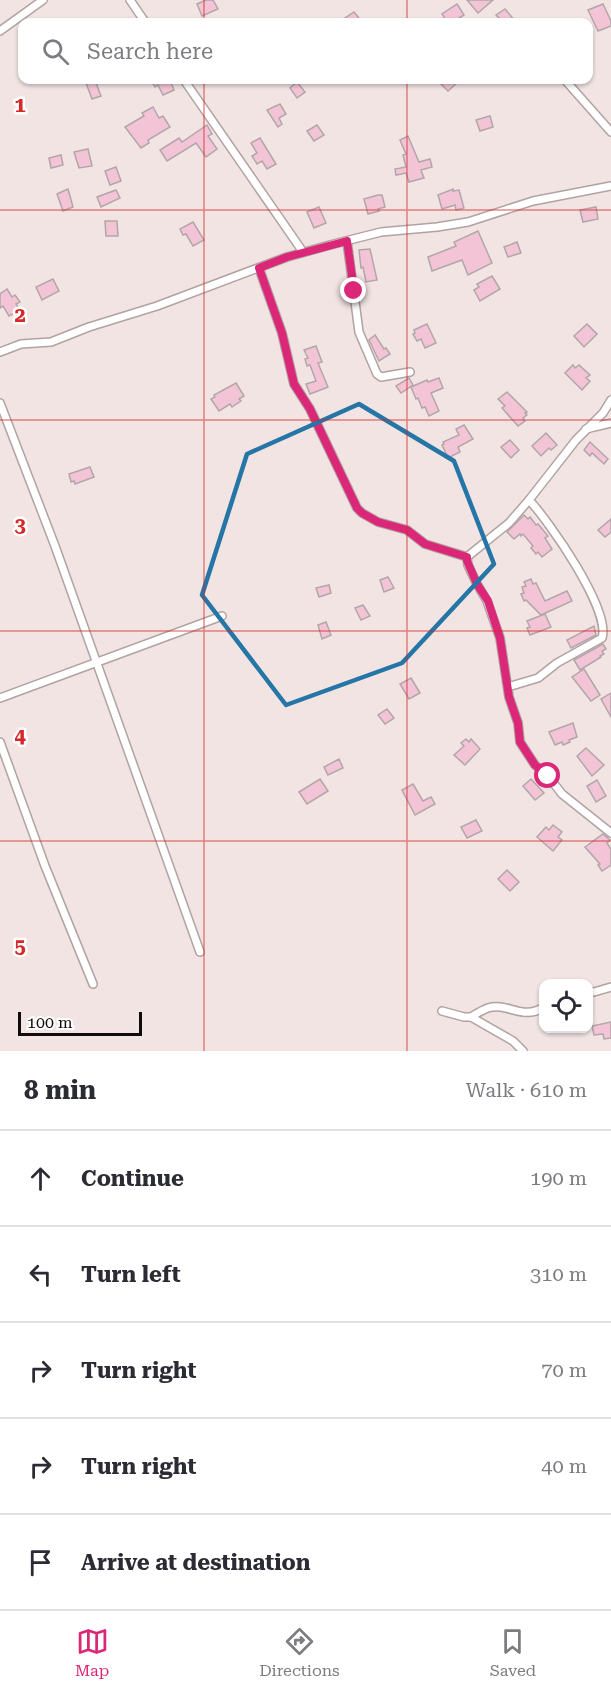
<!DOCTYPE html>
<html lang="en">
<head>
<meta charset="utf-8">
<style>
	:root { --surface:#fff; --page:#f2f2f3; --text:#2b2b33; --muted:#7c7c81; --line:#e1e1e2; --accent:#db2777 }
	body { margin:0; font-family:"Roboto Serif",serif; background:var(--page); color:var(--text) }
	.controls { position:absolute; right:18px; bottom:18px; display:grid; overflow:hidden; border-radius:12px; box-shadow:0 2px 4px #0004 }
	.controls button { width:54px; height:54px; display:grid; place-items:center; padding:0; border:0; border-bottom:2px solid var(--line); background:var(--surface); color:var(--text); font:30px sans-serif }
	.scale { position:absolute; left:18px; bottom:15px; width:124px; box-sizing:border-box; padding-left:6px; border:3px solid #0f0b0a; border-top:0; font-size:16px; line-height:21px; white-space:nowrap; color:#0f0b0a; -webkit-text-stroke:4px #fff; paint-order:stroke }
	.stop { position:absolute; width:18px; height:18px; margin:-14px; border:4px solid #db2777; border-radius:50%; background:#fff }
	.stop.end { background:#db2777; border-color:#fff; box-shadow:0 2px 6px #0008 }
	.list { margin:0; padding:0; list-style:none }
	h2 { display:flex; justify-content:space-between; align-items:center; height:78px; margin:0; padding:0 24px; font-size:26px }
	h2 small { font-size:20px; font-weight:400; color:var(--muted) }
	.list li { display:grid; grid-template-columns:39px 1fr auto; gap:18px; align-items:center; box-sizing:border-box; height:96px; padding:0 24px; border-top:2px solid var(--line) }
	.list b { display:block; font-size:22px; white-space:nowrap }
	.list em { font-size:20px; font-style:normal; color:var(--muted) }
	.icon { flex:none; width:33px; height:33px; fill:none; stroke:currentColor; stroke-width:2; stroke-linecap:round; stroke-linejoin:round }
	.map { position:relative; flex:none; width:611px; height:1051px; overflow:hidden }
	.search { position:absolute; background:var(--surface); box-shadow:0 2px 4px #0004; left:18px; right:18px; top:18px; height:66px; display:flex; align-items:center; gap:15px; box-sizing:border-box; padding:0 21px; border-radius:12px; color:var(--muted); font-size:22px }
	.sheet { height:558px; background:var(--surface) }
	nav { display:flex; justify-content:space-around; align-items:center; box-sizing:border-box; height:84px; border-top:2px solid var(--line); background:var(--surface); font-size:16px; color:var(--muted) }
	nav a { display:grid; justify-items:center; gap:3px }
	nav .on { color:var(--accent) }
	.map>svg:first-child { display:block }
	.building { fill:#f3c4d5; stroke:#b2a6aa; stroke-width:1.5 }
	.lines { fill:none; stroke-linecap:round; stroke-linejoin:round }
	.minor-casing { stroke:#b0a3a2; stroke-width:10 }
	.minor { stroke:#fff; stroke-width:7 }
	.route { stroke:#db2777; stroke-width:8 }
	.marked { fill:none; stroke:#2576a7; stroke-width:4.5; stroke-linejoin:round }
	.grid { fill:none; stroke:#d62828; stroke-width:1.5; stroke-opacity:0.55 }
	.grid-label { font-size:20px; text-anchor:middle; font-weight:bold; fill:#d62828; stroke:#fff; stroke-width:5; stroke-linejoin:round; paint-order:stroke }
</style>
</head>
<body>
<div class="map">
<svg width="611" height="1051" viewBox="0 0 611 1051">
	<rect width="100%" height="100%" fill="#f1e4e3"/>
	<g class="building">
		<polygon points="206,0 213,0 218,9 202,16 197,4"/>
		<polygon points="467,0 493,0 478,13"/>
		<polygon points="457,4 464,15 453,22 447,22 442,14"/>
		<polygon points="603,4 611,21 611,26 598,31 588,10"/>
		<polygon points="505,9 516,22 493,22 499,18 496,15"/>
		<polygon points="354,12 362,22 339,22"/>
		<polygon points="95,80 101,96 92,99 86,83"/>
		<polygon points="151,80 170,80 174,90 163,95 158,85 155,87"/>
		<polygon points="437,80 460,80 448,91"/>
		<polygon points="297,82 305,92 297,98 290,88"/>
		<polygon points="280,104 286,114 279,118 282,124 278,127 267,110"/>
		<polygon points="153,107 159,118 163,116 170,127 148,140 149,143 141,148 125,127 144,116 142,113"/>
		<polygon points="490,116 493,127 480,131 476,120"/>
		<polygon points="207,125 212,134 208,136 217,149 206,157 196,143 167,161 160,150 179,138 182,142"/>
		<polygon points="317,125 324,135 314,141 307,131"/>
		<polygon points="408,136 419,162 430,159 432,167 421,170 424,178 409,182 406,173 396,175 395,169 406,167 403,155 406,154 400,140"/>
		<polygon points="260,138 276,164 267,169 262,161 257,164 252,156 257,153 251,143"/>
		<polygon points="88,149 92,166 79,168 74,152"/>
		<polygon points="61,155 63,165 51,168 49,158"/>
		<polygon points="116,167 121,181 110,185 105,171"/>
		<polygon points="68,189 73,207 63,211 57,194"/>
		<polygon points="453,189 453,191 459,190 464,208 456,210 455,205 442,209 438,195"/>
		<polygon points="116,190 120,198 101,207 97,197"/>
		<polygon points="378,195 382,195 385,207 378,209 379,211 368,214 364,199"/>
		<polygon points="319,207 326,223 314,228 307,212"/>
		<polygon points="596,207 598,219 583,222 580,210"/>
		<polygon points="105,221 117,221 118,236 106,236"/>
		<polygon points="193,222 204,240 193,246 186,234 183,235 180,229"/>
		<polygon points="478,231 492,263 468,275 462,260 432,271 428,257 456,246 454,242"/>
		<polygon points="517,242 521,253 508,257 504,247"/>
		<polygon points="370,249 377,280 366,282 363,267 361,268 359,250"/>
		<polygon points="492,276 500,289 480,301 474,290 479,287 477,284"/>
		<polygon points="53,279 59,291 42,300 36,287"/>
		<polygon points="7,289 12,297 15,295 20,302 16,304 20,310 9,316 3,306 0,308 0,294"/>
		<polygon points="427,324 436,343 425,348 421,339 417,341 413,334 415,333 414,330"/>
		<polygon points="587,324 597,334 584,347 574,336"/>
		<polygon points="375,335 384,349 386,348 390,354 379,361 369,340"/>
		<polygon points="316,346 322,362 318,363 328,387 310,394 306,384 316,381 310,365 307,366 305,359 308,358 304,350"/>
		<polygon points="573,365 575,368 579,365 590,375 586,378 590,381 582,390 565,373"/>
		<polygon points="409,378 413,385 401,393 396,386"/>
		<polygon points="439,378 443,388 431,393 439,411 429,416 425,407 422,408 418,398 416,399 411,387 427,380 428,382"/>
		<polygon points="236,383 244,396 239,399 241,401 232,407 230,404 219,411 211,399 215,397 214,395"/>
		<polygon points="507,392 527,412 525,413 527,415 523,418 525,421 518,426 502,408 505,406 498,399"/>
		<polygon points="464,425 473,439 458,447 460,452 448,458 442,445 444,444 443,442 459,435 456,429"/>
		<polygon points="546,433 557,445 551,450 549,448 541,456 532,446"/>
		<polygon points="510,440 519,450 511,458 501,447"/>
		<polygon points="590,442 608,459 604,464 592,453 590,456 584,450"/>
		<polygon points="90,467 94,477 75,484 74,481 71,482 69,474"/>
		<polygon points="524,515 528,519 530,517 536,525 538,524 548,536 545,538 552,549 542,557 538,552 536,554 531,548 533,546 523,534 521,536 520,534 514,539 507,532"/>
		<polygon points="611,519 611,532 605,537 598,530"/>
		<polygon points="388,577 394,588 384,592 380,580"/>
		<polygon points="531,579 533,584 536,583 545,601 567,591 572,601 541,615 526,600 524,601 521,594 524,593 522,587 526,586 524,582"/>
		<polygon points="329,585 331,593 319,597 316,588"/>
		<polygon points="363,605 370,616 361,620 355,608"/>
		<polygon points="545,614 551,627 530,635 527,628 530,627 527,621"/>
		<polygon points="326,622 331,635 322,639 318,625"/>
		<polygon points="594,626 596,635 571,648 567,640"/>
		<polygon points="603,644 606,649 602,651 604,654 600,656 601,657 580,670 574,660"/>
		<polygon points="584,669 600,695 591,701 572,677"/>
		<polygon points="411,678 420,693 409,699 400,684"/>
		<polygon points="611,693 611,717 601,699"/>
		<polygon points="387,709 394,718 385,724 378,715"/>
		<polygon points="573,723 577,737 569,740 570,742 563,745 562,742 555,745 549,732"/>
		<polygon points="466,739 469,742 471,739 480,749 465,765 454,755 464,746 461,743"/>
		<polygon points="586,748 604,765 592,776 577,756"/>
		<polygon points="339,759 343,768 328,775 324,767"/>
		<polygon points="320,779 328,791 307,804 299,792"/>
		<polygon points="531,779 544,793 535,800 523,786"/>
		<polygon points="597,780 606,796 596,802 587,786"/>
		<polygon points="413,784 423,801 431,797 435,804 415,815 402,790"/>
		<polygon points="476,820 482,831 467,838 461,827"/>
		<polygon points="553,825 562,832 558,837 562,840 553,851 537,837 546,827 549,830"/>
		<polygon points="603,834 610,840 607,843 611,849 611,865 602,871 598,865 600,864 585,847"/>
		<polygon points="507,870 519,882 510,891 498,879"/>
		<polygon points="611,1022 611,1038 604,1039 603,1034 594,1035 592,1026"/>
	</g>
	<g class="lines">
		<defs>
			<g id="minor">
				<polyline points="130,0 145,22"/>
				<polyline points="0,31 43,0"/>
				<polyline points="184,80 303,252"/>
				<polyline points="565,80 611,132"/>
				<polyline points="347,241 359,332 377,374 381,377 410,372"/>
				<polyline points="259,268 282,333 294,384 310,409 357,508 362,513 378,522 407,530 425,544 467,557"/>
				<polyline points="0,352 21,344 51,342 89,327 157,306 287,257 330,245 381,232 437,227 468,222 533,201 611,186"/>
				<polyline points="0,403 55,546 200,952"/>
				<polyline points="586,429 611,423"/>
				<polyline points="467,557 468,565 477,584 487,601 500,638 509,697 518,723 520,742 535,765 548,776 562,794 611,833"/>
				<polyline points="467,557 509,523 529,500 576,440 603,413 611,400"/>
				<path d="M508,687L538,678L557,663L602,638C611,610 549,521 529,500"/>
				<polyline points="0,698 222,616"/>
				<polyline points="0,742 45,866 93,984"/>
				<polyline points="588,992 594,992 611,987"/>
				<polyline points="442,1011 464,1017 471,1017 513,1041 523,1051"/>
				<path d="M471,1017C476,1014 482,1010 488,1008C508,1002 523,1021 544,1007"/>
			</g>
		</defs>
		<use href="#minor" class="minor-casing"/>
		<use href="#minor" class="minor"/>
	</g>
	<g class="lines">
		<polyline class="route" points="354,291 347,241 287,257 259,268 282,333 294,384 310,409 357,508 362,513 378,522 407,530 425,544 467,557 467,561 477,584 488,601 500,638 509,697 518,723 520,742 535,765 548,776"/>
	</g>
	<path class="marked" d="M359,404L454,461L494,564L402,663L286,705L202,595L247,454Z"/>
	<path class="grid" d="M204,0V22M407,0V22M204,80V1051M407,80V1051M0,210H611M0,420H611M0,631H611M0,841H611"/>
	<g class="grid-label">
		<text x="20" y="112">1</text>
		<text x="20" y="322">2</text>
		<text x="20" y="532">3</text>
		<text x="20" y="743">4</text>
		<text x="20" y="953">5</text>
	</g>
</svg>
<div class="controls">
<button><svg class="icon" aria-label="locate" viewBox="0 0 24 24"><circle cx="12" cy="12" r="6"/><path d="M12 2v4M12 18v4M2 12h4M18 12h4"/></svg></button>
</div>
<div class="scale">100 m</div>
<div class="stop" style="left:548px;top:776px"></div>
<div class="stop end" style="left:354px;top:291px"></div>
<div class="search"><svg class="icon" aria-label="search" viewBox="0 0 24 24"><circle cx="10" cy="10" r="6"/><path d="M15 15l6 6"/></svg>Search here</div>
</div>
<section class="sheet">
<h2>8 min<small>Walk · 610 m</small></h2>
<ul class="list">
<li><svg class="icon" aria-label="ahead" viewBox="0 0 24 24"><path d="M12 20V5M6 11l6-6 6 6"/></svg><div><b>Continue</b></div><em>190 m</em></li>
<li><svg class="icon" aria-label="left" viewBox="0 0 24 24"><path d="M17 20v-9H6M10 6l-5 5 5 5"/></svg><div><b>Turn left</b></div><em>310 m</em></li>
<li><svg class="icon" aria-label="right" viewBox="0 0 24 24"><path d="M7 20v-9h11M14 6l5 5-5 5"/></svg><div><b>Turn right</b></div><em>70 m</em></li>
<li><svg class="icon" aria-label="right" viewBox="0 0 24 24"><path d="M7 20v-9h11M14 6l5 5-5 5"/></svg><div><b>Turn right</b></div><em>40 m</em></li>
<li><svg class="icon" aria-label="arrive" viewBox="0 0 24 24"><path d="M6 21V4h12l-3 4 3 4H6"/></svg><div><b>Arrive at destination</b></div></li>
</ul>
</section>
<nav>
<a class="on"><svg class="icon" aria-label="map" viewBox="0 0 24 24"><path d="M3 6l6-2 6 2 6-2v14l-6 2-6-2-6 2zM9 4v14M15 6v14"/></svg>Map</a>
<a><svg class="icon" aria-label="directions" viewBox="0 0 24 24"><path d="M12 3l9 9-9 9-9-9zM9 14v-3h6M13 9l2 2-2 2"/></svg>Directions</a>
<a><svg class="icon" aria-label="saved" viewBox="0 0 24 24"><path d="M7 4h10v16l-5-4-5 4z"/></svg>Saved</a>
</nav>
</body>
</html>
